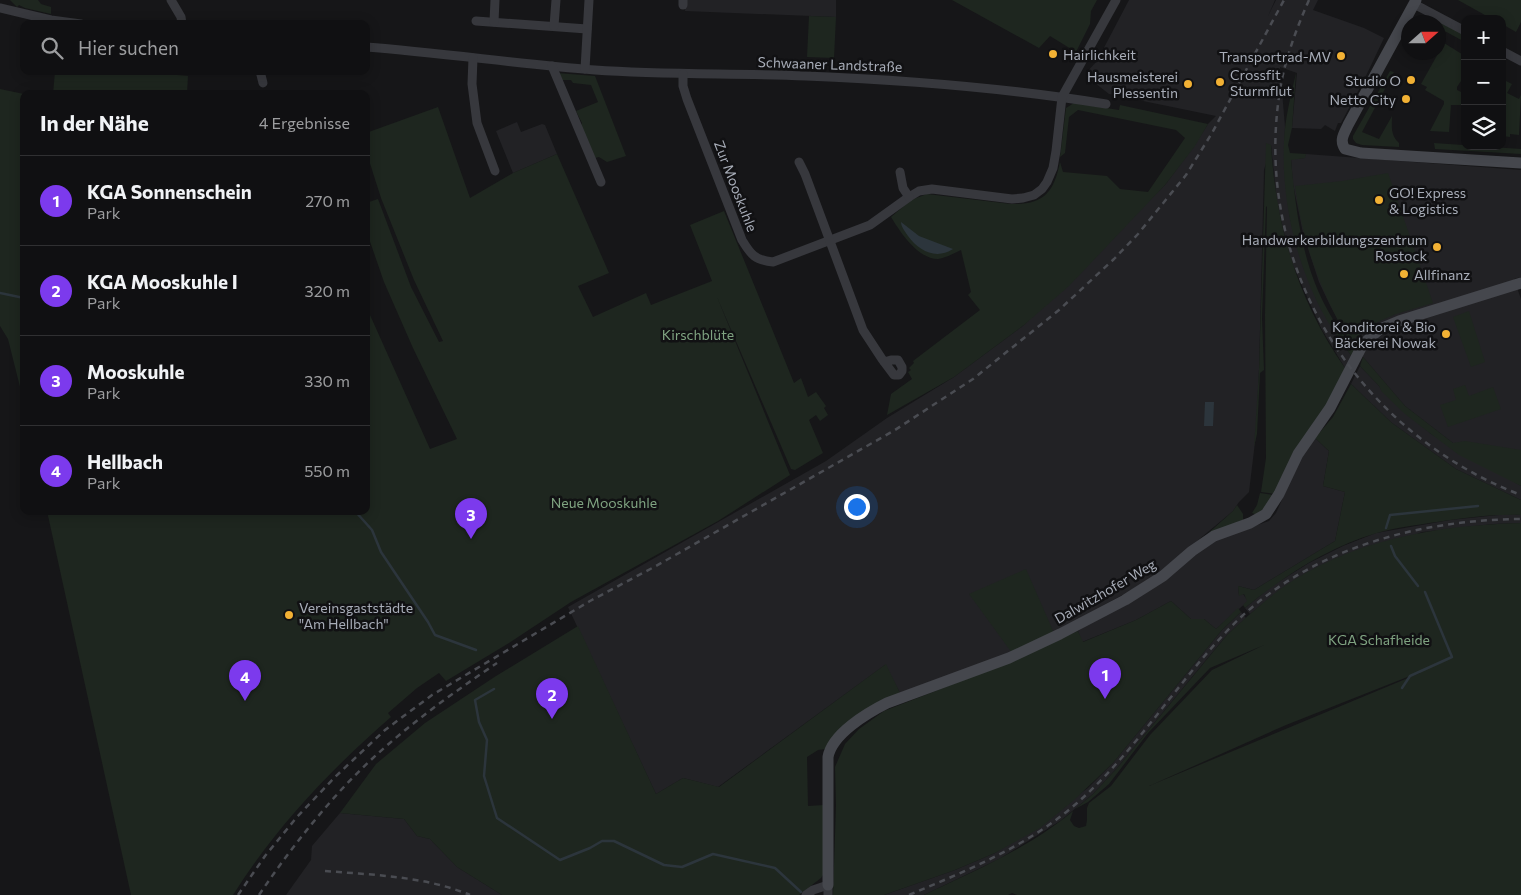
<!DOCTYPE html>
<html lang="de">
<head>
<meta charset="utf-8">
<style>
	:root { --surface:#101012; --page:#1e1e20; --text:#f1f3f6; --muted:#9c9d9f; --line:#303032; --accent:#7c3aed }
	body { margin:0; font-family:Commissioner,sans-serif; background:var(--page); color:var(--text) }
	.controls { position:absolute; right:15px; top:15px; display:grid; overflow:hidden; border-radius:10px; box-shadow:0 2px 12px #0003 }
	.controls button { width:45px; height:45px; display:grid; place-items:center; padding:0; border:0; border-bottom:1px solid var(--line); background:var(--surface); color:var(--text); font:25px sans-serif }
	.compass { position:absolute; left:1401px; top:15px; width:45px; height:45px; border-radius:50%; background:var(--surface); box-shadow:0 2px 12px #0003; rotate:69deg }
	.you { position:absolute; left:856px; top:506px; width:18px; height:18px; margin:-12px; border:4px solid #fff; border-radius:50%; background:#1a73e8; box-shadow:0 0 0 8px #1a73e833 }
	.badge { display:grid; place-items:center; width:32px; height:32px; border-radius:50%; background:var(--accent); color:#fff; font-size:16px; font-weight:700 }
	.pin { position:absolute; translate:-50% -41px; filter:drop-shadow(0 1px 2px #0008) }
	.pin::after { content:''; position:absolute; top:26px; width:18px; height:15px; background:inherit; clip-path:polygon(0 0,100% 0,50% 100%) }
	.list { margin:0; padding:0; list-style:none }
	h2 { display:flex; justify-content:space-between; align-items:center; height:65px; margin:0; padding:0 20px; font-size:21px }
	h2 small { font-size:16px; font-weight:400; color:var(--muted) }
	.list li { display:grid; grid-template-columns:32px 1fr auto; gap:15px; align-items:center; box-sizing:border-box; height:90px; padding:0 20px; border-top:1px solid var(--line) }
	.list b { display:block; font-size:19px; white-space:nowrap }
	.list p { margin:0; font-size:16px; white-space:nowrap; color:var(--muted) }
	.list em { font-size:16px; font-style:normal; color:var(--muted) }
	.icon { flex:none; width:28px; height:28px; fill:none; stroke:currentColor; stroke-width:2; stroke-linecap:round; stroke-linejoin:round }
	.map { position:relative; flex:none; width:1521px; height:895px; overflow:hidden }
	.search { position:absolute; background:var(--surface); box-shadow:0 2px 12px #0003; left:20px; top:20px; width:350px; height:55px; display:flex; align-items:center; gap:12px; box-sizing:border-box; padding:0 18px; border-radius:10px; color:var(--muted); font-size:19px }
	.panel { position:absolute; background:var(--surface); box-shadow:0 2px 12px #0003; left:20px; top:90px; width:350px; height:425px; border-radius:10px }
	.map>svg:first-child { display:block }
	.built { fill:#222225 }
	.green { fill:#1e261f; fill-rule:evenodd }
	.water { fill:#2c353c }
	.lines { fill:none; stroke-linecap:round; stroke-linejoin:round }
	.stream { stroke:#2c353c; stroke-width:2.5 }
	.street { stroke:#37383d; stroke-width:9 }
	.secondary { stroke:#45474d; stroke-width:11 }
	.rail { stroke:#4a4c52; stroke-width:2.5; stroke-dasharray:6 5; stroke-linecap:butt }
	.poi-dot { fill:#f2b134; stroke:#111113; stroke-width:2 }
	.labels { text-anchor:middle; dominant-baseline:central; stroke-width:5; stroke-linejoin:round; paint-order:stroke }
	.poi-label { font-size:14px; fill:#a8adb8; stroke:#111113; text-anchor:end }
	.street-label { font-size:14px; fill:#a8adb8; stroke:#111113 }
	.park-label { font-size:14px; fill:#7fa381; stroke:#111113 }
</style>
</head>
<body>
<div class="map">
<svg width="1521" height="895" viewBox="0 0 1521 895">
	<rect width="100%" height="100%" fill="#161618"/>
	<g class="built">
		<polygon points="686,0 836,0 836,17 685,11"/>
		<polygon points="1129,0 1275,0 1268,16 1276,0 1318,0 1313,10 1364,28 1384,38 1364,80 1341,123 1338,123 1335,131 1325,125 1321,129 1292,128 1297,73 1280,67 1285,127 1284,153 1286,186 1290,218 1296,243 1308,278 1328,321 1352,357 1345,368 1321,328 1291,261 1277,204 1271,145 1264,170 1259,370 1256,434 1249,492 1239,502 1233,511 1161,571 1144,583 1029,646 900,693 885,665 718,787 683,778 656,794 568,607 826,461 887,418 954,377 1024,325 1165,185 1194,146 1208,124 1216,116 1109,94 1086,76 1086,73 1097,61"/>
		<polygon points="517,122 521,132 542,124 545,125 557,154 513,173 496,131"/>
		<polygon points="1306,154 1521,170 1521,277 1514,279 1521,299 1521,481 1453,443 1405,406 1363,357 1361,347 1356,346 1350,342 1330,305 1319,282 1303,233 1293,184 1291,159 1304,158"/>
		<polygon points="1360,366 1379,386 1383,392 1431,434 1521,486 1521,500 1456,469 1392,423 1351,384"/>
		<polygon points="1315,438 1329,451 1323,486 1345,492 1335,541 1254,590 1238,586 1239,595 1243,594 1248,601 1216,629 1204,619 1191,619 1171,601 1136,620 1082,642 1078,631 1216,539 1269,521 1276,513 1300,460"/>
		<polygon points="1508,514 1521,515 1521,523 1494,524 1422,532 1280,590 1250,614 1245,608 1272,586 1309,563 1343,546 1376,533 1450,520"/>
		<polygon points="1241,612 1246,618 1227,635 1206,660 1118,767 1093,794 1060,821 999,859 924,895 884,895 955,870 995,853 1088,788 1113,763 1222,630"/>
		<polygon points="340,813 404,819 417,836 430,839 457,867 502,895 286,895 311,860 312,846"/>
	</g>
	<g class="green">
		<polygon points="10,0 38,0 41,4 51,7 51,14 25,8 19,5 17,7"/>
		<polygon points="952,0 1097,0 1091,11 1090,24 1076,52 1050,36 1039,48"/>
		<polygon points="1458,0 1521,0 1521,22 1516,32 1502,24 1502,19 1492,19"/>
		<polygon points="809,16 836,17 834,58 807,57"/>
		<polygon points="1436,20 1465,35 1465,42 1439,28 1438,22 1435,22"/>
		<polygon points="1444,43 1465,56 1465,75 1457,87 1457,90 1465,94 1465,105 1451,105 1449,132 1430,131 1444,104 1444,101 1425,90 1427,87 1421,84"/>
		<polygon points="55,71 166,71 166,74 188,76 187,94 53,94"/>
		<path d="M1390,71L1394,72L1362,132L1379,139L1392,116C1392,126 1390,135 1399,143V147L1362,145L1356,143L1353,139V136Z"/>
		<polygon points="557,73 595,76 626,156 607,162 599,157 595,158 580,128 582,123 576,111 598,102 591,85 573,83 571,80 562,80"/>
		<path d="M1296,73L1292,128L1288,145L1290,153L1306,154L1305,158L1291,160C1298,231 1306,293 1355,349L1352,357C1344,345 1336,334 1328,322C1297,269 1281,202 1284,141C1285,118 1291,95 1296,73Z"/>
		<polygon points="1502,79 1512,84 1507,93 1519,99 1521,95 1519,135 1510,134 1510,137 1502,136"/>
		<polygon points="0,89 24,94 24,403 8,339 0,326"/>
		<path d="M1074,103L1119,110L1120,105L1208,124L1195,146L1165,185L1069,286L1024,325L954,377L887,415L891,394L912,379L908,372L911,370L909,368L914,363L913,361L980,310L968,295L971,292L961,250C954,253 946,258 938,259C918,259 900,232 891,217L911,200L927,194L1011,204C1044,205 1054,192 1060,162L1063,172L1107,176L1120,189L1148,192L1185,138L1176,130L1078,110L1069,117L1065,153L1060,157L1066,108Z"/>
		<path d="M438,107L470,198L513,173L557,154L609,273L578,286L593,317L646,293L651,305L712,281L690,225L724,211L794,383L801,378L808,397L816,392L826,406L824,408L828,415L820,421L816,415L809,420L823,453L795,470L791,469L717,297L790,475L718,521L571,602L509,643L446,681L439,673L417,688L388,713L391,717C330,770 276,827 233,895H131L47,511H366V306L430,449L457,439L413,348L384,282L366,230V203L378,199L411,287L439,342L443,341L414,280L381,198L366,151V133Z"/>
		<path d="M1266,143L1271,145C1276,227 1298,301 1345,368L1326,408L1275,494L1261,492L1266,458L1265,315L1267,207L1266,206L1262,318L1264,370L1260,373L1257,434L1254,447L1259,370Z"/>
		<polygon points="1434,143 1521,149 1521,154 1435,149"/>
		<path d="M1388,173L1433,303L1396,314L1373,324L1350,342C1321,293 1302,242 1295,186L1342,181Z"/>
		<polygon points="1469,311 1485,362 1471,367 1453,317"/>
		<polygon points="1363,357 1405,406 1453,443 1465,441 1521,450 1521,486 1459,455 1431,434 1405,414 1382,392 1379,386 1360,366"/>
		<path d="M1351,384L1392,423L1456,469L1521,500V515C1493,514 1465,518 1437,522C1417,525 1397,527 1377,533C1328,547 1284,576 1245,608L1243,605L1247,601L1244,594L1239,596L1238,586L1254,590L1335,541L1345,492L1323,486L1329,451L1315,438L1333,417Z"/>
		<polygon points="1465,385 1469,396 1493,387 1501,409 1448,427 1440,405 1456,400 1453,389"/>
		<polygon points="1260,493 1273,495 1266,507 1257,515 1252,513 1257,505"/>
		<polygon points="1237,505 1243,514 1243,520 1204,537 1233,511"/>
		<path d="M1521,523V895H1017L1012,893L1008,895H924C976,870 1029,848 1073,811L1070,820L1074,826L1079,828L1086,826L1087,820V808L1089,803L1111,786L1150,735L1212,670L1264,645L1210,668L1148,733L1109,784L1088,802L1075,809L1093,794L1118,767L1227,635C1244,619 1261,604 1279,590C1349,540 1437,525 1521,523ZM1420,672V673L1149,786L1286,725Z"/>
		<polygon points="1026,569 1054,633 1012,653 969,594"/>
		<polygon points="1171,601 1191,619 1204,619 1216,629 1238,608 1241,612 1222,630 1113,763 1073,801 1040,828 995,853 955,870 884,895 833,895 836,805 835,767 845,744 859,729 884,711 951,685 1078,631 1083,642 1136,620"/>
		<polygon points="578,626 656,794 683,778 719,787 886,664 900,693 825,749 818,750 807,757 808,806 824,805 825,872 821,878 799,895 502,895 457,867 430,839 417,836 404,819 340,813 376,764 425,723 496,676"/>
	</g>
	<g class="water">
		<path d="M901,222L919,236L953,249C936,260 919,251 908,236C905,231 901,227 901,222Z"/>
		<polygon points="1205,402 1214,402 1213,426 1204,426"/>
	</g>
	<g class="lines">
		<g class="stream">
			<polyline points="0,293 24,298"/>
			<polyline points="355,511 372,530 381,552 428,622 435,635 476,650"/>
			<polyline points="1386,528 1390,515 1478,506"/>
			<polyline points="1391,546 1395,556 1418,586"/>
			<polyline points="1402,688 1410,676 1452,657 1425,592"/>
			<polyline points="494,689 475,700 479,722 487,740 484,776 497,818 560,860 590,848 602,841 614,841 664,865 682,867 713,854 775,868 801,892"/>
		</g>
		<g class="street">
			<polyline points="171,0 181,17 182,24"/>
			<polyline points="1414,4 1465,31"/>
			<polyline points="683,5 683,0"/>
			<polyline points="0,8 51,20 81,24"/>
			<polyline points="476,21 587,29"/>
			<polyline points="494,22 495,0"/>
			<polyline points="554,26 556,0"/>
			<path d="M366,47C443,53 519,64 595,70C665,75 736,73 806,76C906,80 1007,88 1106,104"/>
			<polyline points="1502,51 1521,61"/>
			<polyline points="473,58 472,84 477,123 495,171"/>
			<polyline points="552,66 601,182"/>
			<polyline points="585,69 589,0"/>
			<polyline points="260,71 263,83"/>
			<path d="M683,74V86L687,99L742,240C751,255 755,260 773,262L870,225L909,197L919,191L932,189L1012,199L1023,198L1034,195L1042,189L1047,182L1053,168L1056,151L1062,97L1116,0"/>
			<polyline points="799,162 805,174 863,330 882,359 894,375 899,375 902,371 902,367 898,360 891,360 884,362"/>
			<polyline points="900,172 903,188 909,197"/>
			<polyline points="806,895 813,890 828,885 828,895"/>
		</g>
		<g class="secondary">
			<path d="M1416,0L1348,125C1344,134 1339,140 1345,149L1361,153L1521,163"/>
			<path d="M828,885V757C832,734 867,713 887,703L1009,658L1060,634L1125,600L1163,576L1192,551L1214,536L1250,523L1266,514L1279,494L1298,454L1330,408L1363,344L1380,329L1399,321L1521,283"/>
		</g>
		<g class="rail">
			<path d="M1309,0C1298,25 1288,51 1282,79C1247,258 1353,431 1521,495"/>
			<path d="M325,871C374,875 424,876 470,895"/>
			<polyline points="238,895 265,856 297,817 335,777 385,730 432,695 590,601 656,566 895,430 973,379 1059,310 1114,259 1138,234 1186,175 1212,133 1284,0"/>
			<path d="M259,895C284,858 311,823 341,790C387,740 441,701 497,663"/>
			<path d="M909,895C968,870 1028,846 1077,803C1134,753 1174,687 1226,632C1302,551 1413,520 1521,519"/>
		</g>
	</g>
	<g class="poi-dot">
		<circle cx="1053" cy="54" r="5"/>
		<circle cx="1341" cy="56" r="5"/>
		<circle cx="1411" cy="80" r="5"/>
		<circle cx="1220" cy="82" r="5"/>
		<circle cx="1188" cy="84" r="5"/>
		<circle cx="1406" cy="99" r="5"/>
		<circle cx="1379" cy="200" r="5"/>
		<circle cx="1437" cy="247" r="5"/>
		<circle cx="1404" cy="274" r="5"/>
		<circle cx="1446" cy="334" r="5"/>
		<circle cx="289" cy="615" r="5"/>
	</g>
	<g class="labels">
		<g class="poi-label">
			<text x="1063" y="54" text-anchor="start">Hairlichkeit</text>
			<text x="1331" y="56">Transportrad-MV</text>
			<text x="1230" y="74" text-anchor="start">Crossfit<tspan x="1230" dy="16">Sturmflut</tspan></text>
			<text x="1178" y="76">Hausmeisterei<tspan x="1178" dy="16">Plessentin</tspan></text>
			<text x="1401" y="80">Studio O</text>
			<text x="1396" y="99">Netto City</text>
			<text x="1389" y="192" text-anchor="start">GO! Express<tspan x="1389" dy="16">&amp; Logistics</tspan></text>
			<text x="1427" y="239">Handwerkerbildungszentrum<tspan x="1427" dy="16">Rostock</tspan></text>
			<text x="1414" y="274" text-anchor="start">Allfinanz</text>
			<text x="1436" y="326">Konditorei &amp; Bio<tspan x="1436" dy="16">Bäckerei Nowak</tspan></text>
			<text x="299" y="607" text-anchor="start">Vereinsgaststädte<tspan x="299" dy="16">"Am Hellbach"</tspan></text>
		</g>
		<g class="street-label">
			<text transform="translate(830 64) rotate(2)">Schwaaner Landstraße</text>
			<text transform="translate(736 186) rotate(69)">Zur Mooskuhle</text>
			<text transform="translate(1105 591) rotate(-30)">Dalwitzhofer Weg</text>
		</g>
		<g class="park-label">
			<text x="698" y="334">Kirschblüte</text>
			<text x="604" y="502">Neue Mooskuhle</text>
			<text x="1379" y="639">KGA Schafheide</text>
		</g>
	</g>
</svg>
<div class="controls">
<button>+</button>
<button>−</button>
<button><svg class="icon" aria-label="layers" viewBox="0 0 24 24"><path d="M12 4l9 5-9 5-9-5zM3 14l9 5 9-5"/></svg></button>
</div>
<svg class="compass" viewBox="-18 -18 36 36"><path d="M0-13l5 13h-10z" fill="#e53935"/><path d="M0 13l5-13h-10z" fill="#9c9d9f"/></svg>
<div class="you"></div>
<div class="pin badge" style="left:1105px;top:699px">1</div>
<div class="pin badge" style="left:552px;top:719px">2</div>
<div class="pin badge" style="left:471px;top:539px">3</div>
<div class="pin badge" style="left:245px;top:701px">4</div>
<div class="search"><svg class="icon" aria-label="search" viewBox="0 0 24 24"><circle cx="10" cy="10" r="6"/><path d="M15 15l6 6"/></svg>Hier suchen</div>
<section class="panel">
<h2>In der Nähe<small>4 Ergebnisse</small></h2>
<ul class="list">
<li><span class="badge">1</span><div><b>KGA Sonnenschein</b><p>Park</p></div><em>270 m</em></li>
<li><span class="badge">2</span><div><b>KGA Mooskuhle I</b><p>Park</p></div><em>320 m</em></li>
<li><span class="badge">3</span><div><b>Mooskuhle</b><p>Park</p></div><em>330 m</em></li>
<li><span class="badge">4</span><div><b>Hellbach</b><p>Park</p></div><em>550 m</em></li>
</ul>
</section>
</div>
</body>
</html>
